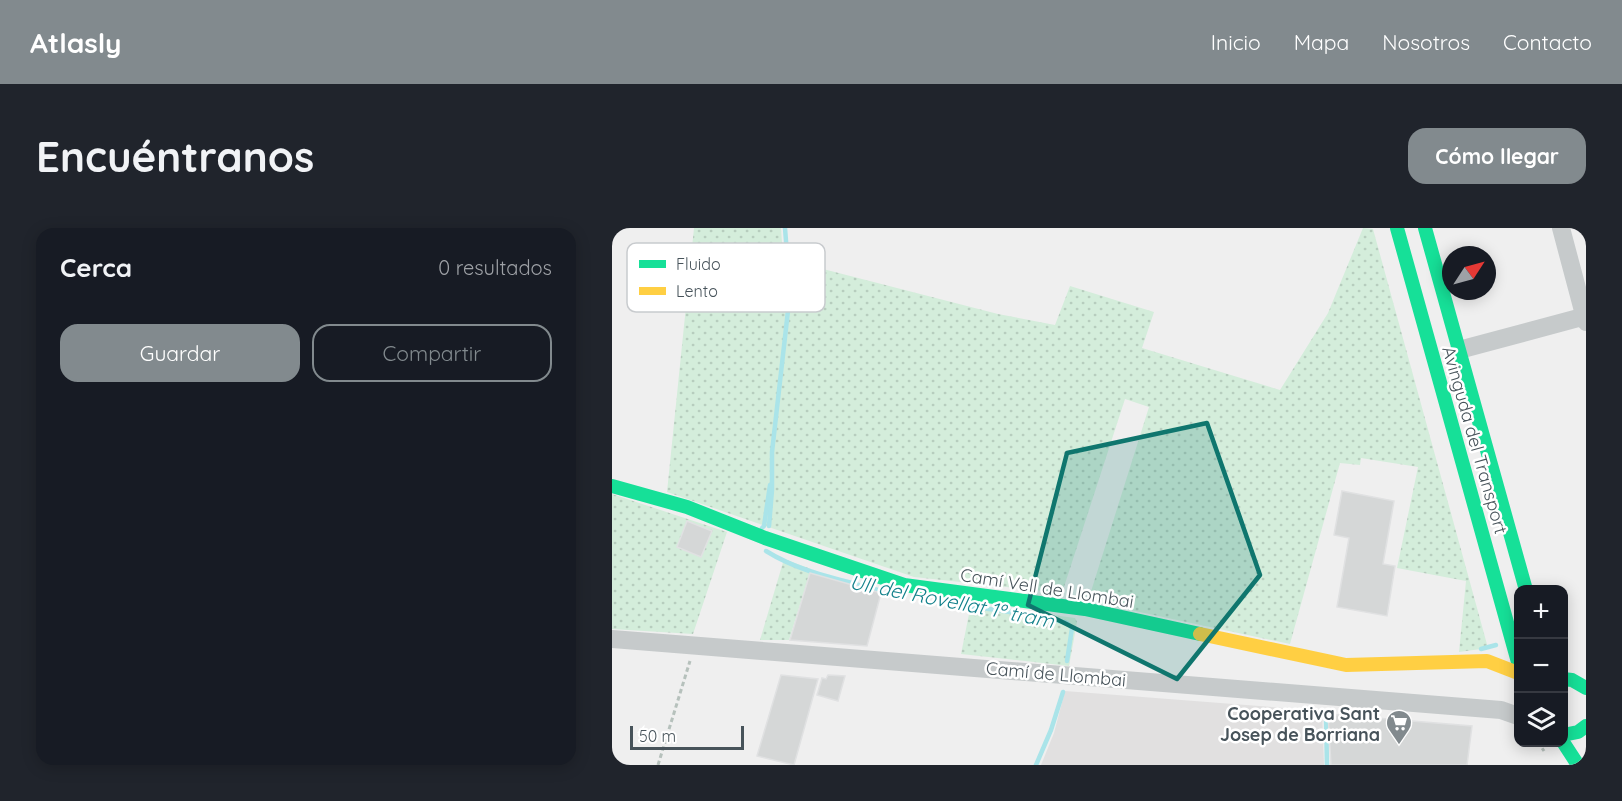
<!DOCTYPE html>
<html lang="es">
<head>
<meta charset="utf-8">
<style>
	:root { --surface:#171b24; --page:#20242c; --text:#f1f3f6; --muted:#9ea1a6; --line:#363941; --accent:#828a8e }
	body { margin:0; font-family:Quicksand,sans-serif; background:var(--page); color:var(--text) }
	.controls { position:absolute; right:18px; bottom:18px; display:grid; overflow:hidden; border-radius:12px; box-shadow:0 3px 15px #0003 }
	.controls button { width:54px; height:54px; display:grid; place-items:center; padding:0; border:0; border-bottom:2px solid var(--line); background:var(--surface); color:var(--text); font:30px sans-serif }
	.compass { position:absolute; left:830px; top:18px; width:54px; height:54px; border-radius:50%; background:var(--surface); box-shadow:0 3px 15px #0003; rotate:54deg }
	.scale { position:absolute; left:18px; bottom:15px; width:114px; box-sizing:border-box; padding-left:6px; border:3px solid #47535a; border-top:0; font-size:16px; line-height:21px; white-space:nowrap; color:#47535a; -webkit-text-stroke:4px #fff; paint-order:stroke }
	.list { margin:0; padding:0; list-style:none }
	h2 { display:flex; justify-content:space-between; align-items:center; height:78px; margin:0; padding:0 24px; font-size:26px }
	h2 small { font-size:20px; font-weight:400; color:var(--muted) }
	.actions { display:flex; gap:12px; padding:18px 24px }
	.actions a { flex:1; padding:14px 0; border:2px solid var(--accent); border-radius:18px; text-align:center; font-size:21px; color:var(--accent) }
	.actions .main { background:var(--accent); color:#fff }
	.icon { flex:none; width:33px; height:33px; fill:none; stroke:currentColor; stroke-width:2; stroke-linecap:round; stroke-linejoin:round }
	.map { position:relative; flex:none; width:974px; height:537px; overflow:hidden; border-radius:18px }
	header { display:flex; align-items:center; gap:36px; box-sizing:border-box; height:84px; padding:0 30px; background:var(--accent); color:#fff }
	header strong { font-size:28px }
	nav { display:flex; gap:33px; margin-inline-start:auto; font-size:21px }
	.intro { display:flex; align-items:center; justify-content:space-between; box-sizing:border-box; height:144px; padding:0 36px }
	h1 { margin:0; font-size:42px }
	.button { padding:15px 27px; border-radius:18px; background:var(--accent); color:#fff; font-size:21px; font-weight:700 }
	main { display:flex; gap:36px; padding:0 36px }
	aside { flex:1; background:var(--surface); border-radius:18px; box-shadow:0 3px 15px #0003 }
	.map>svg:first-child { display:block }
	.education { fill:#e1e0e0 }
	.grass { fill:url(#grass-dots) }
	.lines { fill:none; stroke-linecap:round; stroke-linejoin:round }
	.stream { stroke:#aae4e9; stroke-width:4.5 }
	.building { fill:#d5d7d7; stroke:#e0e1e2; stroke-width:1.5 }
	.path { stroke:#b6c1bc; stroke-width:3; stroke-dasharray:4.5 3; stroke-linecap:butt }
	.street { stroke:#c6cacb; stroke-width:18 }
	.fast { stroke:#16e098; stroke-width:14 }
	.slow { stroke:#ffcf43; stroke-width:14 }
	.marked { fill:#0f766e; fill-opacity:0.2; stroke:#0f766e; stroke-width:4.5; stroke-linejoin:round }
	.labels { text-anchor:middle; dominant-baseline:central; stroke-width:5; stroke-linejoin:round; paint-order:stroke }
	.street-label { font-size:18px; fill:#47535a; stroke:#fff }
	.poi-label { font-size:18px; font-weight:bold; fill:#47535a; stroke:#fff; text-anchor:end }
	.water-label { font-size:20px; font-style:italic; fill:#13818b; stroke:#fff }
	.key { fill:#fff; stroke:#c8cbce; stroke-width:1.5 }
	.key-label { font-size:16px; fill:#47535a }
</style>
</head>
<body>
<header>
<strong>Atlasly</strong>
<nav><a>Inicio</a><a>Mapa</a><a>Nosotros</a><a>Contacto</a></nav>
</header>
<div class="intro"><h1>Encuéntranos</h1><a class="button">Cómo llegar</a></div>
<main>
<aside>
<h2>Cerca<small>0 resultados</small></h2>
<ul class="list">
</ul>
<div class="actions"><a class="main">Guardar</a><a>Compartir</a></div>
</aside>
<div class="map">
<svg width="974" height="537" viewBox="0 0 974 537">
	<defs>
		<pattern id="grass-dots" width="8" height="8" patternUnits="userSpaceOnUse" patternTransform="scale(1.5)"><rect width="8" height="8" fill="#d4eddb"/><path d="M2 2h.1M6 6h.1" fill="none" stroke="#b7cdbe" stroke-width="1.8" stroke-linecap="round"/></pattern>
	</defs>
	<rect width="100%" height="100%" fill="#efefef"/>
	<polygon class="education" points="453,463 710,483 712,537 429,537 442,505"/>
	<g class="grass">
		<polygon points="82,0 169,0 171,29 180,33 386,86 443,97 458,58 542,84 530,120 668,162 716,85 751,0 761,1 876,420 847,424 854,353 785,340 806,239 749,230 748,237 728,235 678,416 476,373 537,179 513,171 450,365 302,349 55,264"/>
		<polygon points="0,266 115,304 81,406 0,401"/>
		<polygon points="172,331 199,341 177,412 148,412"/>
		<polygon points="359,376 463,390 465,394 457,438 349,426"/>
	</g>
	<g class="lines">
		<g class="stream">
			<polyline points="157,298 160,262 160,224 178,65 173,0"/>
			<polyline points="150,300 152,298 158,257"/>
			<path d="M154,323C189,345 231,352 270,363"/>
			<polyline points="335,375 398,384"/>
			<polyline points="424,387 455,395 460,400 455,433"/>
			<polyline points="869,421 884,417"/>
			<polyline points="714,489 715,537"/>
			<polyline points="424,537 439,502 451,464"/>
		</g>
	</g>
	<g class="building">
		<polygon points="730,263 782,273 771,336 783,338 775,388 725,379 737,310 722,307"/>
		<polygon points="75,293 100,303 89,329 65,319"/>
		<polygon points="198,345 269,365 255,418 178,412"/>
		<polygon points="169,447 206,451 182,537 145,528"/>
		<polygon points="216,447 233,448 226,473 205,467 210,450 214,451"/>
		<polygon points="716,486 860,498 855,537 719,537"/>
	</g>
	<g class="lines">
		<g class="path">
			<polyline points="926,514 932,523"/>
			<polyline points="46,537 78,433"/>
		</g>
		<g class="street">
			<polyline points="949,0 974,94"/>
			<polyline points="847,122 974,88"/>
			<polyline points="0,411 889,482 906,488"/>
		</g>
		<g class="fast">
			<polyline points="785,0 906,434"/>
			<polyline points="813,0 914,362"/>
			<polyline points="0,258 75,279 153,310 292,357 473,381 588,406"/>
			<polyline points="951,451 960,452 974,460"/>
			<polyline points="951,507 966,504 974,498"/>
			<polyline points="951,514 966,537"/>
		</g>
		<polyline class="slow" points="588,406 734,437 875,433 906,445"/>
	</g>
	<path class="marked" d="M595,195L648,347L565,451L416,377L455,225Z"/>
	<defs>
		<symbol id="supermarket-pin" viewBox="-11 -11 22 30"><path d="M0 17L-7.5 6A9.5 9.5 0 1 1 7.5 6Z" fill="#828a8e" stroke="#fff"/><path d="M-6-5.5h2.5l.6 2H6L4.5 2H-2.5L-4.4-4H-6ZM-1.5 3.2a1.3 1.3 0 1 0 .1 0ZM3 3.2a1.3 1.3 0 1 0 .1 0Z" fill="#fff"/></symbol>
	</defs>
	<g fill-rule="evenodd">
		<use href="#supermarket-pin" x="772" y="480" width="30" height="40"/>
	</g>
	<g class="labels">
		<g class="street-label">
			<text transform="translate(863 212) rotate(74)">Avinguda del Transport</text>
			<text transform="translate(435 360) rotate(9)">Camí Vell de Llombai</text>
			<text transform="translate(444 446) rotate(5)">Camí de Llombai</text>
		</g>
		<g class="poi-label">
			<text x="768" y="485">Cooperativa Sant<tspan x="768" dy="21">Josep de Borriana</tspan></text>
		</g>
		<g class="water-label">
			<text transform="translate(340 373) rotate(11)">Ull del Rovellat 1º tram</text>
		</g>
	</g>
	<rect x="15" y="15" width="198" height="69" rx="9" class="key"/>
	<rect x="27" y="32" width="27" height="8" fill="#16e098"/>
	<rect x="27" y="59" width="27" height="8" fill="#ffcf43"/>
	<g class="key-label">
		<text x="64" y="42">Fluido</text>
		<text x="64" y="69">Lento</text>
	</g>
</svg>
<div class="controls">
<button>+</button>
<button>−</button>
<button><svg class="icon" aria-label="layers" viewBox="0 0 24 24"><path d="M12 4l9 5-9 5-9-5zM3 14l9 5 9-5"/></svg></button>
</div>
<svg class="compass" viewBox="-18 -18 36 36"><path d="M0-13l5 13h-10z" fill="#e53935"/><path d="M0 13l5-13h-10z" fill="#9ea1a6"/></svg>
<div class="scale">50 m</div>
</div>
</main>
</body>
</html>
